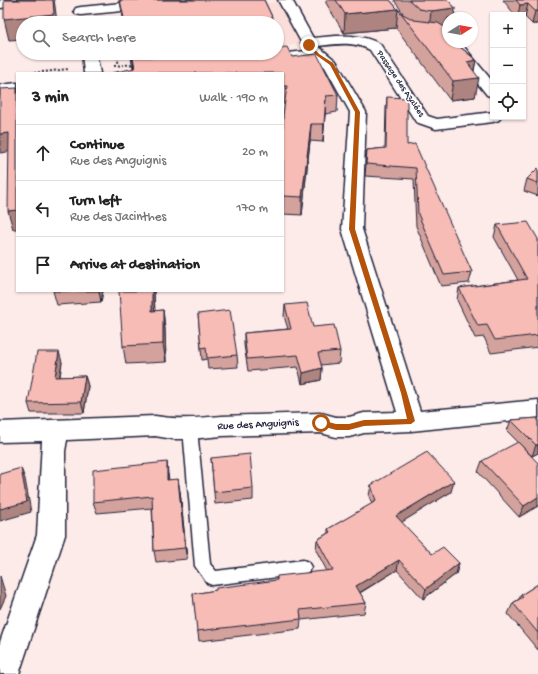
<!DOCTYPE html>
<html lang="en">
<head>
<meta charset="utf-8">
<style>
	:root { --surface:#fff; --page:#f2f2f2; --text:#222; --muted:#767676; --line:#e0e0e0 }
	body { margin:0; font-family:"Gochi Hand",sans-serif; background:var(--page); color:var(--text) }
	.controls { position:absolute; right:12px; top:12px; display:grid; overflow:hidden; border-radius:0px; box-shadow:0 1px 3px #0004 }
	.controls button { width:36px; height:36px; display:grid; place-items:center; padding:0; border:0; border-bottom:1px solid var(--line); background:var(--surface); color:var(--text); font:20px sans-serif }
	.compass { position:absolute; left:442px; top:12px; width:36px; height:36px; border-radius:50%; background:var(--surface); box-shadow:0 1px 3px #0004; rotate:79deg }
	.stop { position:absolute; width:12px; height:12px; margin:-9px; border:3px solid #b45309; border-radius:50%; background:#fff }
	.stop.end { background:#b45309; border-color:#fff; box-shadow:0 1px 4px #0008 }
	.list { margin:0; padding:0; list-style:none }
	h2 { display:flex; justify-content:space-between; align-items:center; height:52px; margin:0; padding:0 16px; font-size:17px }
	h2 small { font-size:13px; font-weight:400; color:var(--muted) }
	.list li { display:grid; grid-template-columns:26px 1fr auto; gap:12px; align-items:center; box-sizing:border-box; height:56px; padding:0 16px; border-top:1px solid var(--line) }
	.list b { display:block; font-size:15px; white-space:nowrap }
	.list p { margin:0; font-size:13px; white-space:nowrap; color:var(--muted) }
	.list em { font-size:13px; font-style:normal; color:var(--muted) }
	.icon { flex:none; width:22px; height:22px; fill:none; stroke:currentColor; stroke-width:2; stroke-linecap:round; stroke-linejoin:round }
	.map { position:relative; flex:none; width:538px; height:674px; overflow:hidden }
	.search { position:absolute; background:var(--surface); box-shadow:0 1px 3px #0004; left:16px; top:16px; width:268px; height:44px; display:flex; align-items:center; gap:10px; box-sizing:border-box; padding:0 14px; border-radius:22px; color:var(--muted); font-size:15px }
	.panel { position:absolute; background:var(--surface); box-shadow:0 1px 3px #0004; left:16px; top:72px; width:268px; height:220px; border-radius:0px }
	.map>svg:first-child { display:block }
	.built { fill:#fbddd9 }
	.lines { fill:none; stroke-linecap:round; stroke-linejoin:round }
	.service-casing { stroke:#22223b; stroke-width:3 }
	.minor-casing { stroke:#22223b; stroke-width:3 }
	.path { stroke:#22223b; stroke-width:2; stroke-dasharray:2 2; stroke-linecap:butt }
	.service { fill:#fff; fill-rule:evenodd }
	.minor { fill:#fff; fill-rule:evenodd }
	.wall { fill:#d4a29c; stroke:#22223b }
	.shaded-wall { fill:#ad847f; stroke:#22223b }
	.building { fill:#f7bcb5; stroke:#22223b }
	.route { fill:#b45309 }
	.labels { text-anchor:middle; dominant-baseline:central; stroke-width:3.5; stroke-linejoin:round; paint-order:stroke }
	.far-street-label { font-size:9px; fill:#22223b; stroke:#fff }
	.street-label { font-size:11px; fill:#22223b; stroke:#fff }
</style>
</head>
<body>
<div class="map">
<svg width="538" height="674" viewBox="0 0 538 674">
	<rect width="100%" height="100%" fill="#fdebe9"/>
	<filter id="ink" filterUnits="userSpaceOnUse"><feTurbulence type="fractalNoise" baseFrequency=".025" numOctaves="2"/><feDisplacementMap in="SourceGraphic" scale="8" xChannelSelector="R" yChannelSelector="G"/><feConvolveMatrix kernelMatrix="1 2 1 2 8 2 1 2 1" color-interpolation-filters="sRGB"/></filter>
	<g filter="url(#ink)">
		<polygon class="built" points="279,2 301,44 277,47 277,23 114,23 113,18"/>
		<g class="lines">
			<defs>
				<polygon id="service" points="190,424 195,425 197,429 210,564 216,571 303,560 308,562 311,567 308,572 303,574 212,585 207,583 195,566 183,429 185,425"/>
				<g id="minor">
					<polygon points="0,0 44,0 42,3 37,4 0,8"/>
					<polygon points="152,0 201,0 199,3 194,4 81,15 76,14 74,11 76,8 81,7"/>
					<path d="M278,0H292L313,38C337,36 358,32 380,44L428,116L437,119L493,112V117H501L499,120L493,122L436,129L416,122L370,50C353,41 336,44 318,46L336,61L366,112L362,229L420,411L538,400V418L411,431L364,433L349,437H336L321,433L222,436L190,439H173L155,436L67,440L65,451V535L19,674H0V642L37,535L42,441L0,442V422L155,416C178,420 199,418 222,416C255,415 288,414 321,413L336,417H349L364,413L397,412L342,229L350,112L325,67L314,59L262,64L257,63L255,60L257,57L262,56L306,51Z"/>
					<polygon points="447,39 448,42 460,42 493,82 493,97 487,95 447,45 445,42"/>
					<polygon points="82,53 96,53 100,73 84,73"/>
					<polygon points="17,83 17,93 0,95 0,85"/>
				</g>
			</defs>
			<use href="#service" class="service-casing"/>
			<use href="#minor" class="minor-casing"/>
			<g class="path">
				<polyline points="116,53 119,65"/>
				<polyline points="114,66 135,64"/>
				<polyline points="34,73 69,69"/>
			</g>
			<use href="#service" class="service"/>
			<use href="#minor" class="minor"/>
		</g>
		<g class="wall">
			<polygon points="119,0 264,0 275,23 124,23 120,2 119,2"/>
			<polygon points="326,0 390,0 401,13 403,13 394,0 448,0 455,8 454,18 448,18 445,27 448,42 456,42 456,43 476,60 474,71 475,97 450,100 396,28 344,33 326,3"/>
			<polygon points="503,0 538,0 538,24 532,24 525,17 523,18 523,15 515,15"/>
			<polygon points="281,47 292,57 338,95 337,112 325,114 323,142 310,141 302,215 283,214 283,115 285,104 283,104 283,73 133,68 130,53 277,53"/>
			<polygon points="387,97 407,145 472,272 469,283 441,286 416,226 414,179 365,176 367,150 385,148 386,108"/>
			<polygon points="538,168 538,196 524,191 527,179"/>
			<polygon points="497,225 538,239 538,347 491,353 484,337 475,338 457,300 459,288 518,280 494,237"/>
			<polygon points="53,291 103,291 101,302 57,305"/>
			<polygon points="154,291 155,311 163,310 165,329 166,362 126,364 123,346"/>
			<polygon points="285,305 313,327 340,351 339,363 321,365 322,368 321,380 302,384 298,367 248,371 244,345 244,333 288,329 284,316"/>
			<polygon points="198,314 237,355 238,367 208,369 207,359 202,360"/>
			<polygon points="62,362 60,377 85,376 88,386 84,413 31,413 28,403"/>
			<polygon points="538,418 538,453 532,456 507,431 511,420"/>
			<polygon points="211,458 253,488 253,500 215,504"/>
			<polygon points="482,461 538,506 519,517 478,472"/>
			<polygon points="168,474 169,480 180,491 187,559 156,562 154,551 152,508 97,513 93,502"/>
			<polygon points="371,485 451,492 401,522 432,554 459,563 456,574 423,599 397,570 360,593 366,603 364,613 301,620 300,629 199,641 193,594 277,580 327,571 316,550 317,540 328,533 328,529 372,504 369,496"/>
			<polygon points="538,584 538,650 508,614 513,603 519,599 521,595"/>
		</g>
		<g class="shaded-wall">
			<polygon points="53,0 54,0 55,6 57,23 23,23 23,39 9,40 4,19"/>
			<polygon points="528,4 525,17 523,18 523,15 518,15 520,5"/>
			<polygon points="455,8 454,18 448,18 448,27 429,29 431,11"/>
			<polygon points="398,9 396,28 344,33 345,14"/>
			<polygon points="535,11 538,11 538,24 532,24"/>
			<rect x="277" y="36" width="4" height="16"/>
			<polygon points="132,53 272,53 140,67 133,57 134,69"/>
			<polygon points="476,60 472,78 479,78 475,97 450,100 453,81 467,62"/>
			<polygon points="326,96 325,114 323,142 324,124"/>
			<polygon points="311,124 310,141 302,215 302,197"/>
			<polygon points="9,133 14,151 0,153 0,134"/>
			<polygon points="17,210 17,229 13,229 8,211"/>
			<polygon points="99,291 103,291 101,302"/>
			<polygon points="152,291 154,291 155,330 152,311"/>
			<polygon points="163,310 165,329 166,362 163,344"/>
			<polygon points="59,352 62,362 58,387 55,377"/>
			<polygon points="322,368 321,380 302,384 303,373"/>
			<polygon points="85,376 88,386 84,413 81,402"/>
			<polygon points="536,445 538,445 538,453 532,456"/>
			<polygon points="167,462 168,474 169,491 167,480"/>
			<polygon points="21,468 25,479 31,512 0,521 0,509"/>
			<polygon points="178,479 180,491 187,559 185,548"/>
			<polygon points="454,481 451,492 394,527 396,516"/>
			<polygon points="538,497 538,506 519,517 524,506"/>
			<polygon points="399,560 397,570 354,596 356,586"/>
			<polygon points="459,563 456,574 423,599 426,589"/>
			<polygon points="0,576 6,596 0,609"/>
		</g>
		<g class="building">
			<polygon points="4,0 53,0 54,14 4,19"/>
			<polygon points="120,0 264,0 275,23 125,23"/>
			<polygon points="336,0 390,0 401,13 414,20 438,23 448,29 448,42 454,42 476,60 467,62 479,78 453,81 398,9 345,14"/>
			<polygon points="409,0 448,0 455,8 431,11 419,9"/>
			<polygon points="516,0 538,0 538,11 535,11 528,4 520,5"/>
			<polygon points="277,27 281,36 277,36"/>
			<polygon points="287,47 292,57 317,54 338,95 326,96 324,124 311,124 302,197 283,196 283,115 287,86 283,86 283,73 112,73 135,68 133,57 181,57 224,53 277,53 277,48"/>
			<polygon points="17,88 17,210 8,211 9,133 0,134 0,89"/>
			<polygon points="387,97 407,98 407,145 415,144 472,272 444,275 418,214 416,168 366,164 367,150 386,148"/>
			<polygon points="538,168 538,183 527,179"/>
			<polygon points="528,222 538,239 538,335 495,340 487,325 478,326 459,288 527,279 497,225"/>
			<polygon points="119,291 152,291 152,311 163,310 163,344 123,346"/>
			<polygon points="307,303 313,327 334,325 340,351 318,353 322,368 303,373 298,355 247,359 244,333 291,329 285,305"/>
			<polygon points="230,310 237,355 207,358 206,347 201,348 198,314"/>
			<polygon points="37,352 59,352 55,377 85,376 81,402 28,403"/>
			<polygon points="538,418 538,445 536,445 511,420"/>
			<polygon points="518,442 538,463 538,497 524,506 482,461"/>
			<polygon points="427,452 454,481 396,516 432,554 443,547 459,563 426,589 399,560 356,586 366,603 300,610 301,619 197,631 193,594 216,590 216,588 277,580 277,576 333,570 317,540 330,532 328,529 376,501 371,485"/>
			<polygon points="250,454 253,488 214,492 211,458"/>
			<polygon points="167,462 167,480 178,479 185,548 154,551 152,496 93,502 93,470"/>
			<polygon points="21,468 27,502 0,509 0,474"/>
			<polygon points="538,584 538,633 513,603 523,597 521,595"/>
		</g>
	</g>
	<polygon class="route" points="307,44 310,44 319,54 333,63 360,112 355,229 407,393 415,421 411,424 364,426 349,430 336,430 318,425 317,423 321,420 336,424 349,424 364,420 407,419 401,393 349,229 355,112 330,65 316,55"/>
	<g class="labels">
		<g class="far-street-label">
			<text transform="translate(400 84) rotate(56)">Passage des Azalées</text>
		</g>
		<g class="street-label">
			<text transform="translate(258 425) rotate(-3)">Rue des Anguignis</text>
		</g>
	</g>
</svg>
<div class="controls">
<button>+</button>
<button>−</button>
<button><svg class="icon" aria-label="locate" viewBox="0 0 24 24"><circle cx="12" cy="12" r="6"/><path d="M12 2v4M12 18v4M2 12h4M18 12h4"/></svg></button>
</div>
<svg class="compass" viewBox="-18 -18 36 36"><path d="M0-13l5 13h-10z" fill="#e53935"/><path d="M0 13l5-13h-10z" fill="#767676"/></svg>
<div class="stop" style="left:321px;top:423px"></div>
<div class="stop end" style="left:309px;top:45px"></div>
<div class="search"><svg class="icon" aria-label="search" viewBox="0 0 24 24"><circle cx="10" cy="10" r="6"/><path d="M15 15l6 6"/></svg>Search here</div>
<section class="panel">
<h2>3 min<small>Walk · 190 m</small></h2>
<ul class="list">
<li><svg class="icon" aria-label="ahead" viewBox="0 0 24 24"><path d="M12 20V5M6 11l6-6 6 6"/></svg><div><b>Continue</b><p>Rue des Anguignis</p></div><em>20 m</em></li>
<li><svg class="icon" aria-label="left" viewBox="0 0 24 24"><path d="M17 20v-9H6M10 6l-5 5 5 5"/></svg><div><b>Turn left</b><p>Rue des Jacinthes</p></div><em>170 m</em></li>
<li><svg class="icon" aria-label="arrive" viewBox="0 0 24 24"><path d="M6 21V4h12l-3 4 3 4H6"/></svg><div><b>Arrive at destination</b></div></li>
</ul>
</section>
</div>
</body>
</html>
